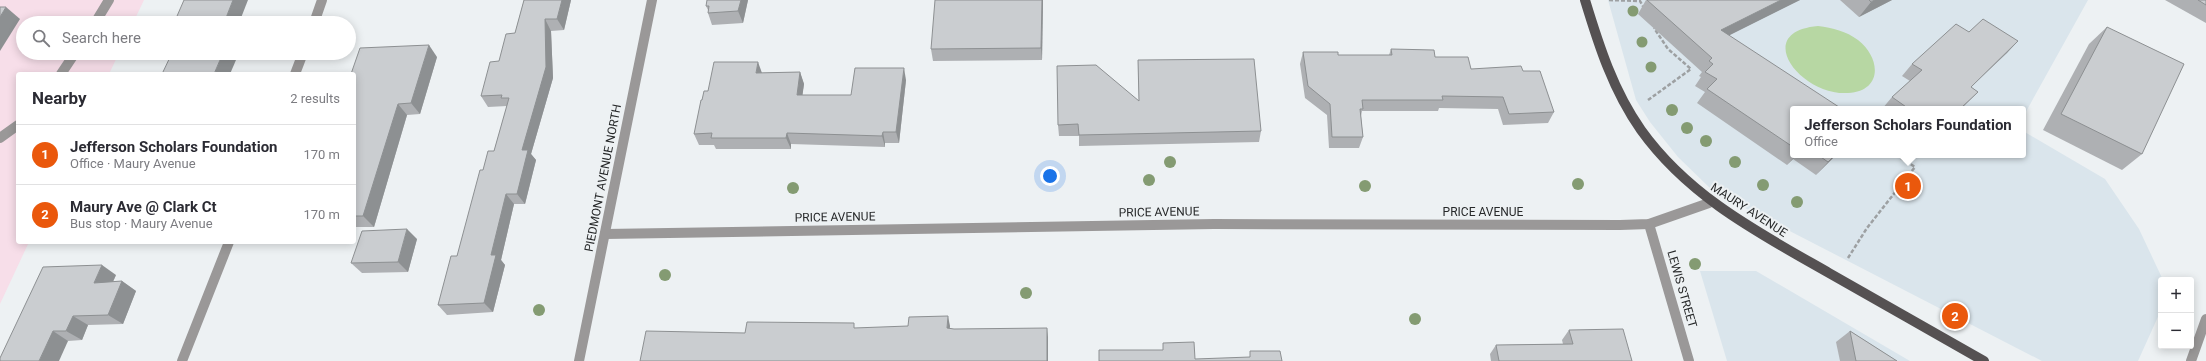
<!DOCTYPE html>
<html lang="en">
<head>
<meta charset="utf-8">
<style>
	:root { --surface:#fff; --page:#f2f2f3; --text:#2b2b33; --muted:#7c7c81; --line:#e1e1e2; --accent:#ea580c }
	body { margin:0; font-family:Roboto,sans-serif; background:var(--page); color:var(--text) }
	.controls { position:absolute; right:12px; bottom:12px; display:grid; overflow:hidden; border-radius:4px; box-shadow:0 2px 10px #0003 }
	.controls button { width:36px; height:36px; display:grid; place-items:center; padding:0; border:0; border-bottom:1px solid var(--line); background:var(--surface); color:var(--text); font:20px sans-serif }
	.you { position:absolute; left:1050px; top:176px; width:14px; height:14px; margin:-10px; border:3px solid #fff; border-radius:50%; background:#1a73e8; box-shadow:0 0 0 6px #1a73e833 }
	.badge { display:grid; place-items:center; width:26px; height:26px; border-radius:50%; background:var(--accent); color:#fff; font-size:13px; font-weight:700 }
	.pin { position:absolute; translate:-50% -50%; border:2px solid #fff; box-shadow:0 1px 4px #0006 }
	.popup { position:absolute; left:1790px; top:106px; width:236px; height:52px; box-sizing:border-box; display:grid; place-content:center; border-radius:4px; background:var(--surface); filter:drop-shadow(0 1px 3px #0005); font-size:13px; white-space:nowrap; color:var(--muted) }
	.popup b { font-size:15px; color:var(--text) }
	.popup::after { content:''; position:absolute; left:50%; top:100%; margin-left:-8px; border:8px solid transparent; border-top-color:var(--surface) }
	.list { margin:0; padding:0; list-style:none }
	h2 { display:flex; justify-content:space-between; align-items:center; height:52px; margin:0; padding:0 16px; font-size:17px }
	h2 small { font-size:13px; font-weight:400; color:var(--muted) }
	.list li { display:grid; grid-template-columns:26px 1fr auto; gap:12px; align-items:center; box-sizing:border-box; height:60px; padding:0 16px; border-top:1px solid var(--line) }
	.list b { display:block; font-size:15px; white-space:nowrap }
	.list p { margin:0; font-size:13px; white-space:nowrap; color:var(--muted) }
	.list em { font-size:13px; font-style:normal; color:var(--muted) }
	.icon { flex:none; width:22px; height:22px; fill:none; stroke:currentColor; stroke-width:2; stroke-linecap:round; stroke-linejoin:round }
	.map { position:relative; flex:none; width:2206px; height:361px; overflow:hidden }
	.search { position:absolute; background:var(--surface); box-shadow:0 2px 10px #0003; left:16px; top:16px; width:340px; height:44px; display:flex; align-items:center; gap:10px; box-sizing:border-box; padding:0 14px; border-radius:22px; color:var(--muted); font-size:15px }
	.panel { position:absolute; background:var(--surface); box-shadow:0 2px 10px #0003; left:16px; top:72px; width:340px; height:172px; border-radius:4px }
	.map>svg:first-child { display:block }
	.built { fill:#dae5ec }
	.education { fill:#f7dee9 }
	.green { fill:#b7d7a3 }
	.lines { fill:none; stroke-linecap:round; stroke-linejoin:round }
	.path { stroke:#9da0a2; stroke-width:2.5; stroke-dasharray:4 2; stroke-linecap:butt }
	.minor { stroke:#9a9898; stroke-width:10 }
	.major { stroke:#555152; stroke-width:10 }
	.tree { fill:#849b72 }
	.wall { fill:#aeb0b3 }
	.shaded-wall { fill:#8d9092 }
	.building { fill:#cacdd0; stroke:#8d9092 }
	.labels { text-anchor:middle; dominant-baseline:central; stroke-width:4; stroke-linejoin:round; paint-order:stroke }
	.street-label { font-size:12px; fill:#27292a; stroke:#edf1f3 }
</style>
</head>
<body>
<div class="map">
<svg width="2206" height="361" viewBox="0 0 2206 361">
	<rect width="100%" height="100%" fill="#edf1f3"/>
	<g class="built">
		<polygon points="1608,0 2088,0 2023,117 2023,109 1793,109 1793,155 2023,155 2023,131 2105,179 2139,229 2163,280 2161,280 2161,310 2138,361 2042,361 1714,192 1678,157 1650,122 1636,100"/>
		<polygon points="1700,271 1756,271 1910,361 1727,361"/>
	</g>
	<polygon class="education" points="0,0 144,0 133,23 23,23 23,53 119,53 109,74 18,74 18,242 29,242 0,304"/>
	<path class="green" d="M1818,26C1833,28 1846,31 1858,40C1881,58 1883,91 1848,93C1801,96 1751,32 1818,26Z"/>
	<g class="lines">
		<g class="path">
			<polyline points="1609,0 1640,1 1644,8"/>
			<polyline points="1648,100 1691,69 1668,49 1654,28"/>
			<polyline points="1848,258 1867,228 1915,167 1896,155"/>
		</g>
		<g class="minor">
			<polyline points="95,23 109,0"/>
			<polyline points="314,23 322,0"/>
			<polyline points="61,74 75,53"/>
			<polyline points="295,74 303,53"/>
			<polyline points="0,138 18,125"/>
			<polyline points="1649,224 1689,361"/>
			<polyline points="605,234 1214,224 1620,225 1649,224 1709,203"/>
			<polyline points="182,361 229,242"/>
			<polyline points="579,361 652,0"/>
			<polyline points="2191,361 2206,319"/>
		</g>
		<path class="major" d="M1585,0C1599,46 1613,90 1641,130C1689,197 1759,233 1829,273C1881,302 1932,332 1984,361"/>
	</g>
	<g class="tree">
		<circle cx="1633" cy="11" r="5.5"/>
		<circle cx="1642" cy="42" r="5.5"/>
		<circle cx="1651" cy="67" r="5.5"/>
		<circle cx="1672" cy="110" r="6"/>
		<circle cx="1687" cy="128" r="6"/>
		<circle cx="1706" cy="141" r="6"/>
		<circle cx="1170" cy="162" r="6"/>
		<circle cx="1735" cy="162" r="6"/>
		<circle cx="1149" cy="180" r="6"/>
		<circle cx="1578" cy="184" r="6"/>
		<circle cx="1763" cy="185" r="6"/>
		<circle cx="1365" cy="186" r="6"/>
		<circle cx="793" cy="188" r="6"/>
		<circle cx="1797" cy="202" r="6"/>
		<circle cx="1695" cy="264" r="6"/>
		<circle cx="665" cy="275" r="6"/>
		<circle cx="1026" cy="293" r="6"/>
		<circle cx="539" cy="310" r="6"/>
		<circle cx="1415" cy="319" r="6"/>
	</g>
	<g class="wall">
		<polygon points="524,0 571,0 564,30 551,31 553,78 531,154 536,160 525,204 514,204 501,260 505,265 493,312 447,315 438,305 457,256 483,170 494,151 507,106 488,107 481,96 515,33"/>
		<polygon points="748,0 743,23 712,25 708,13 708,10 706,6"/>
		<polygon points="1043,0 1042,60 933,61 931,49"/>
		<polygon points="1646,0 1800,0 1729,35 1793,109 1793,155 1836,155 1816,175 1793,159 1787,165 1697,103 1705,92 1695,86 1701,77 1699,76 1702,72 1638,14"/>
		<polygon points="1840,0 1892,0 1859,17"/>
		<polygon points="2165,0 2206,0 2206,23"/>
		<polygon points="2107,27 2142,154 2122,170 2043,130 2089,44"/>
		<polygon points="1969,32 2018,41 1971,87 1978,92 1961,109 1882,109 1892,97 1910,81 1902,76 1912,64"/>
		<polygon points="1391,49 1435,57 1471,69 1523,71 1554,112 1548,123 1503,125 1498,109 1439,108 1438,111 1362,111 1361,116 1363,137 1359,148 1329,148 1327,115 1305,98 1300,64 1303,52 1338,55 1389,55"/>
		<polygon points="437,57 420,114 407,115 374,227 354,227 354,74"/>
		<polygon points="1138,60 1261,131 1259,142 1079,146 1079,136 1059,136 1058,125 1139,101"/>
		<polygon points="800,72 804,84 802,95 851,95 906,80 899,143 885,143 885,147 791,144 791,149 716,149 714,145 699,145 694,134 702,100 708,91 762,73"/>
		<polygon points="417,239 408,272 362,273 351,263"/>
		<polygon points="116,275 113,282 122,281 136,291 123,324 88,325 82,340 68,341 0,361"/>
		<polygon points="1569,330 1632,361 1491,361 1490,354 1496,345 1563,344 1562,340"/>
		<polygon points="1850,331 1897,361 1840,361 1836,342"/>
	</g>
	<g class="shaded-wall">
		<polygon points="233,0 248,0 239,23 224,23"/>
		<polygon points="562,0 571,0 564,30 557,19"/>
		<polygon points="741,0 748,0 743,23 738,11"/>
		<polygon points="1042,0 1043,0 1042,60 1041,48"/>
		<polygon points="1781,0 1800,0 1712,44 1721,30"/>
		<polygon points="1875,0 1892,0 1859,17 1871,2"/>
		<polygon points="6,7 20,19 0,51 0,17"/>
		<polygon points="545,19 551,31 553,78 531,154 536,160 525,204 517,194 522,150"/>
		<polygon points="2018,41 2007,53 1959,98 1971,87"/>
		<polygon points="429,45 437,57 420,114 411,103"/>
		<polygon points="223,53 239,53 230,74 214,74"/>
		<polygon points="758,62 762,73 756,73"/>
		<polygon points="904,68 906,80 899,143 896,132"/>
		<polygon points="800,72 804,84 801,107 797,95"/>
		<polygon points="398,104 407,115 374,227 363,216"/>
		<polygon points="883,132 885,143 885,147 882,136"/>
		<polygon points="787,133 791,144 791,149 786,138"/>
		<polygon points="1796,155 1797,155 1787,165"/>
		<polygon points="1835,155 1836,155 1816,175 1828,162"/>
		<polygon points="506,194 514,204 501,260 505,265 493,312 484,303 491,255"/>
		<polygon points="407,229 417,239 408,272 398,262"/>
		<polygon points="102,265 116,275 108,292 94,283"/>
		<polygon points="122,281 136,291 123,324 108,315"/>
		<polygon points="73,316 88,325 82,340 66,331"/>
		<polygon points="948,316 950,326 949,337 947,328"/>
		<polygon points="1047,328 1048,337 1048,361 1047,361"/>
		<polygon points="53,331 68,341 59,361 39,361"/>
	</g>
	<g class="building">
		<polygon points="184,0 233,0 224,23 185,23 186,22 174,23"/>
		<polygon points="524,0 562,0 557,19 545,19 546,67 522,150 528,150 517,194 506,194 491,255 496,255 484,303 438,305 451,256 457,256 480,170 483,170 488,151 494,151 509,98 501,98 502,95 481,96 490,62 499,61 506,34 515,33"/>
		<polygon points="707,0 741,0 738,11 708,13 709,6 706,6"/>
		<polygon points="935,0 1042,0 1041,48 931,49"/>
		<polygon points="1647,0 1781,0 1721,30 1842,109 1793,109 1793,147 1707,89 1717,79 1705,72 1713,64 1709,61 1712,58"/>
		<polygon points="1869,0 1875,0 1871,2"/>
		<polygon points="2198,0 2206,0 2206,5"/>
		<polygon points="0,7 6,7 0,17"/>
		<polygon points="1983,19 2018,41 1971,87 1978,92 1960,109 1909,109 1892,97 1922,70 1912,64 1956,24 1969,32"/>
		<polygon points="2107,27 2184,64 2142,154 2061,114"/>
		<polygon points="429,45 411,103 398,104 363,216 354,216 354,74 351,74 360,48"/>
		<polygon points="1391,49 1434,50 1435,57 1468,57 1471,69 1521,66 1523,71 1540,71 1554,112 1509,114 1503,97 1442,96 1443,100 1362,100 1363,109 1360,109 1363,137 1332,137 1330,104 1308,86 1303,52 1338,52 1338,55 1392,55"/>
		<polygon points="172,53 223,53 214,74 162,74"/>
		<polygon points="1254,59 1261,131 1079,135 1078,124 1058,125 1057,66 1096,65 1139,101 1138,60"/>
		<polygon points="714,62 758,62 756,73 800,72 797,95 851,95 855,68 904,68 896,132 883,132 882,136 787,133 786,138 711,138 712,133 694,134 701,100 702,100 704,91 708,91"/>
		<polygon points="1818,155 1835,155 1828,162"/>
		<polygon points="407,229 398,262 351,263 362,231"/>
		<polygon points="102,265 94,283 122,281 108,315 73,316 66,331 53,331 39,361 0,361 0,358 43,267"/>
		<polygon points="948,316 947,328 954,329 1047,328 1047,361 640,361 646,331 745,333 747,322 854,323 854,328 908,326 909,317"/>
		<polygon points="1623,329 1632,361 1499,361 1496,345 1573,344 1569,330"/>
		<polygon points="1850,331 1897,361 1856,361"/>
		<polygon points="1194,342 1195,359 1250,357 1250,351 1280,351 1282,361 1099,361 1099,350 1163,350 1163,343"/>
	</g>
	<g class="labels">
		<g class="street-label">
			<text transform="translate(603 178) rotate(-79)">PIEDMONT AVENUE NORTH</text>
			<text transform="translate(1749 210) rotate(33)">MAURY AVENUE</text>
			<text transform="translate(1159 212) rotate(-1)">PRICE AVENUE</text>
			<text x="1483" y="212">PRICE AVENUE</text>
			<text transform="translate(835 217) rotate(-1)">PRICE AVENUE</text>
			<text transform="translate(1682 289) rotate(74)">LEWIS STREET</text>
		</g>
	</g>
</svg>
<div class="controls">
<button>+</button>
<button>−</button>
</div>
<div class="you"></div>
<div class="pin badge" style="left:1908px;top:186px">1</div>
<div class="popup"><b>Jefferson Scholars Foundation</b>Office</div>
<div class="pin badge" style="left:1955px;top:316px">2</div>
<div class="search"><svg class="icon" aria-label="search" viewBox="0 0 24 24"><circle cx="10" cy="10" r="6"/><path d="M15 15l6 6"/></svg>Search here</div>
<section class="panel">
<h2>Nearby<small>2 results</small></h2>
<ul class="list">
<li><span class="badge">1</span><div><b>Jefferson Scholars Foundation</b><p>Office · Maury Avenue</p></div><em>170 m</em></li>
<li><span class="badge">2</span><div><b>Maury Ave @ Clark Ct</b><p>Bus stop · Maury Avenue</p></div><em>170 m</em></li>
</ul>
</section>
</div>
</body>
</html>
